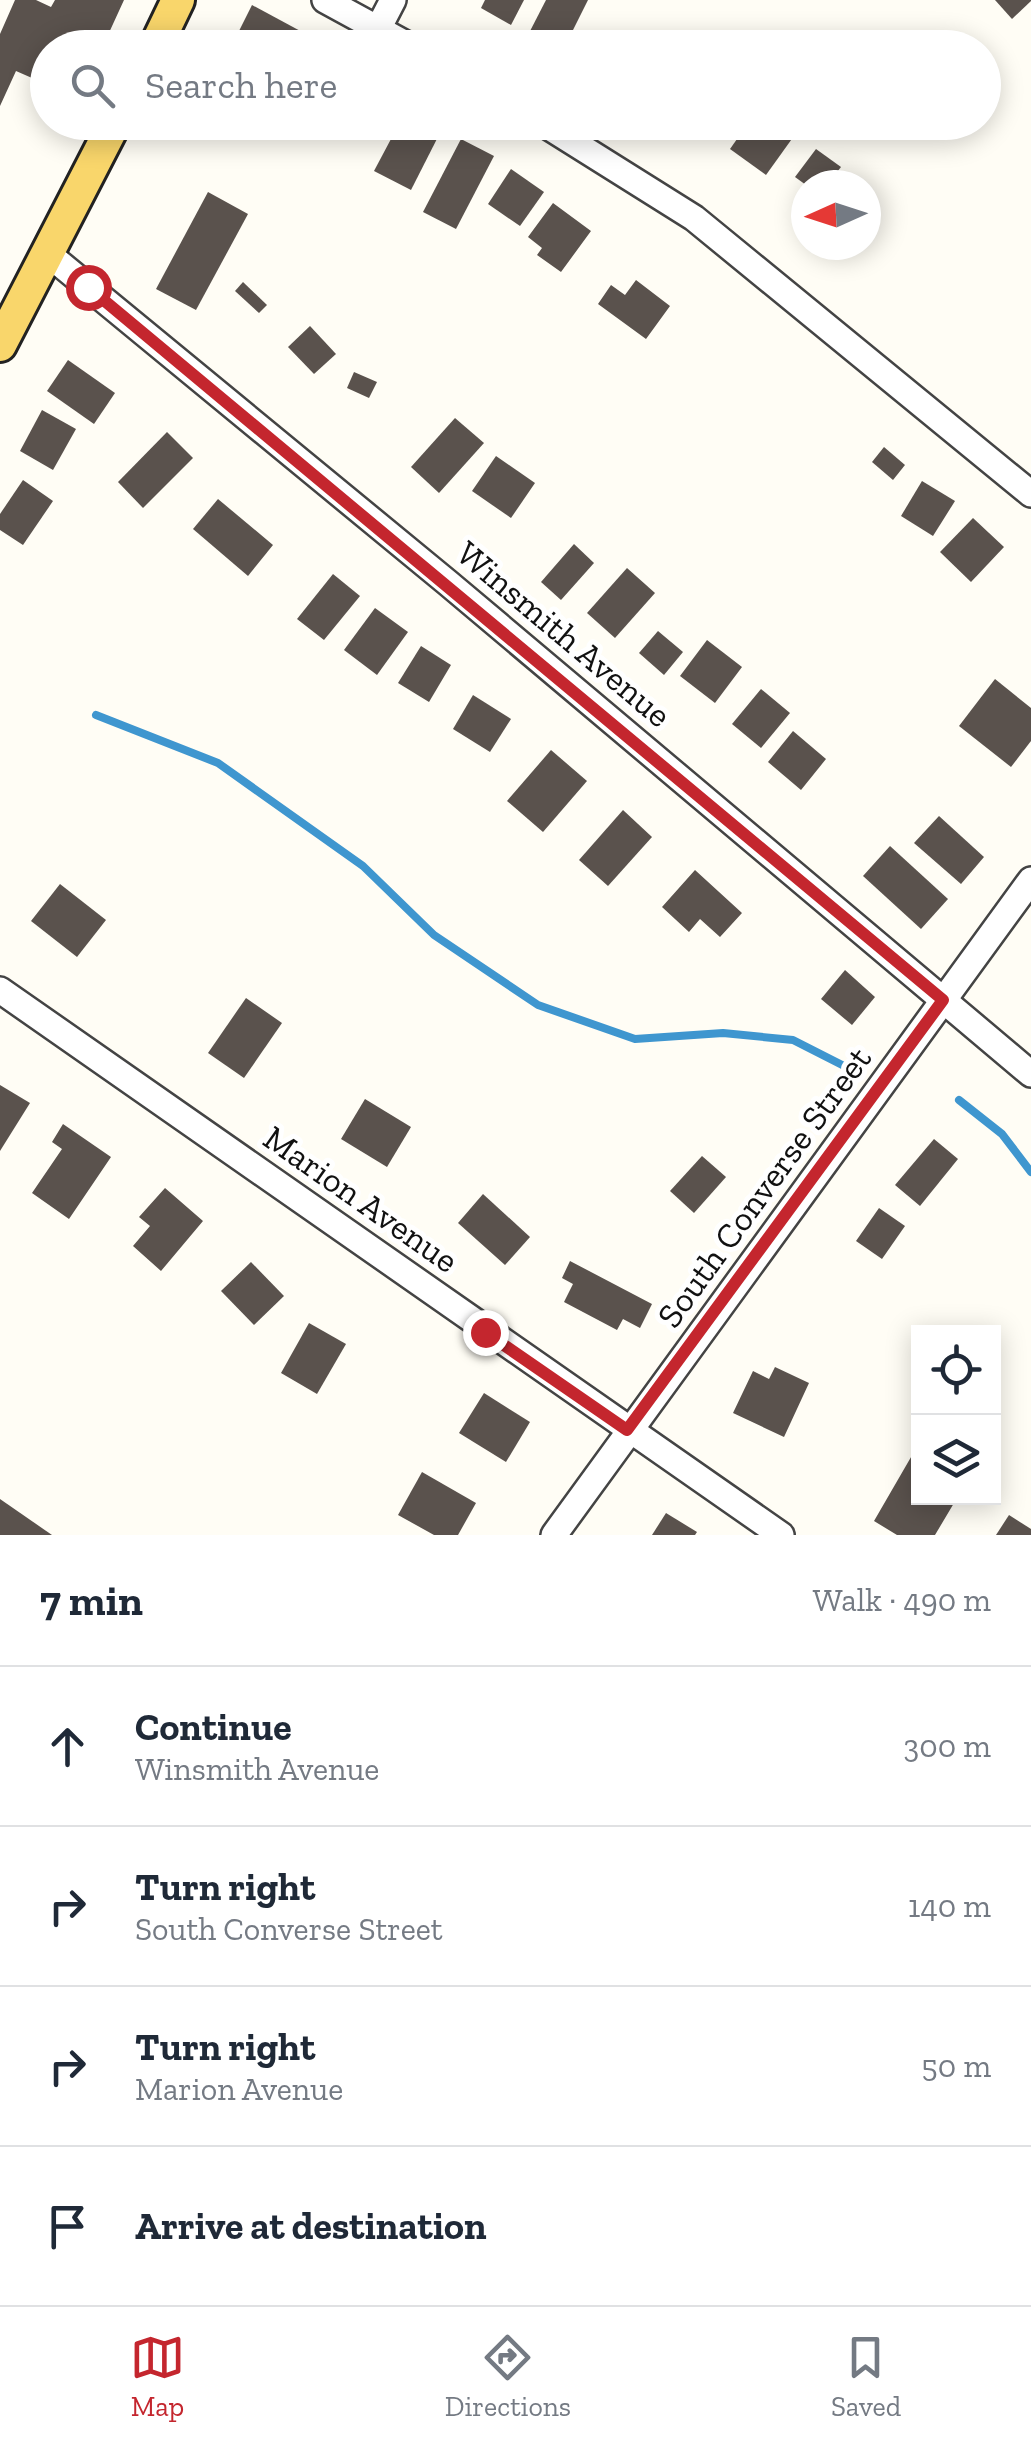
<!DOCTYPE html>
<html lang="en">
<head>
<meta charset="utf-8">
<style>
	:root { --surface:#fff; --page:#f2f2f3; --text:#1f2937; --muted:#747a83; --line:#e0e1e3; --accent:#c4262e }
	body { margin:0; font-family:"Zilla Slab",serif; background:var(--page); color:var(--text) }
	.controls { position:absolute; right:30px; bottom:30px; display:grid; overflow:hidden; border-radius:0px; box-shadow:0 5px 25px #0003 }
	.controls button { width:90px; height:90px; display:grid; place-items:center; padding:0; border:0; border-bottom:2px solid var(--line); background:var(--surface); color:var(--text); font:50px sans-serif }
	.compass { position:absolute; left:791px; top:170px; width:90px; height:90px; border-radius:50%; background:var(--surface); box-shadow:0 5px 25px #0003; rotate:267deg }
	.stop { position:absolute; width:30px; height:30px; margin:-22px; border:8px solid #c4262e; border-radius:50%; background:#fff }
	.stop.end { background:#c4262e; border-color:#fff; box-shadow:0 2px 10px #0008 }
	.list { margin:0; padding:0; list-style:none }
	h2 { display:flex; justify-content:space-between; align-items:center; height:130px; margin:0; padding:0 40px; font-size:42px }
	h2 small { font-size:32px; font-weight:400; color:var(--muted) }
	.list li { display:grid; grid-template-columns:65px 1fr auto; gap:30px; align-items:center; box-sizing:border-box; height:160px; padding:0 40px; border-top:2px solid var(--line) }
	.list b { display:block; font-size:38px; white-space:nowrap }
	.list p { margin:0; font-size:32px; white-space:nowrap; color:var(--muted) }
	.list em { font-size:32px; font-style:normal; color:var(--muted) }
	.icon { flex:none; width:55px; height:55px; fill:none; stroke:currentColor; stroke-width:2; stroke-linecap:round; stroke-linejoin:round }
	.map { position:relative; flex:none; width:1031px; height:1535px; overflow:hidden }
	.search { position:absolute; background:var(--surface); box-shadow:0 5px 25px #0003; left:30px; right:30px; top:30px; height:110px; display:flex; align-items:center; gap:25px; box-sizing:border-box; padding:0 35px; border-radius:55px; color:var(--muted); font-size:38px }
	.sheet { height:770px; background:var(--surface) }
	nav { display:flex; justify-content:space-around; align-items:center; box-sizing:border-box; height:140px; border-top:2px solid var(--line); background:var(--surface); font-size:28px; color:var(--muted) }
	nav a { display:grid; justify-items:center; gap:5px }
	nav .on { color:var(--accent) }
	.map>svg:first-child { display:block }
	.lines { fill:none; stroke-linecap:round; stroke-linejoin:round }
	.stream { stroke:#3f96cf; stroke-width:8 }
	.building { fill:#5a524d }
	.minor-casing { stroke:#444; stroke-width:30 }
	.major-casing { stroke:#222; stroke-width:38 }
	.minor { stroke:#fff; stroke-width:25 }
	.major { stroke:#f9d66b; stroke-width:32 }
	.route { stroke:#c4262e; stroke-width:12 }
	.labels { text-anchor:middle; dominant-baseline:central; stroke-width:10; stroke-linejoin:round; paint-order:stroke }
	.street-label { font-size:35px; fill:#111; stroke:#fff }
</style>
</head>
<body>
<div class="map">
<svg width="1031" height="1535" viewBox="0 0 1031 1535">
	<rect width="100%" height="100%" fill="#fffdf5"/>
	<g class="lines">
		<g class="stream">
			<polyline points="96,715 218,763 363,866 434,935 538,1005 635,1039 723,1033 793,1040 852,1070"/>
			<polyline points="959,1100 1002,1134 1031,1172"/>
		</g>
	</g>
	<g class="building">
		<polygon points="15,0 36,0 51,7 55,0 124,0 102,48 48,48 48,85 16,71 0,106 0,34"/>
		<polygon points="485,0 524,0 511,25 481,8"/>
		<polygon points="546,0 588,0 564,48 552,48 528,35"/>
		<polygon points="995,0 1031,0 1031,1 1012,19"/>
		<polygon points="252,5 317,40 313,48 255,48 236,37"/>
		<polygon points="670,30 696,48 658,48"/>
		<polygon points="400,122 435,122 443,127 411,190 374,171"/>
		<polygon points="684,122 721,122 707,140"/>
		<polygon points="749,122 790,122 799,129 766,175 730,149"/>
		<polygon points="461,139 494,156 456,229 423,212"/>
		<polygon points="816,149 841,167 827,185 806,185 795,177"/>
		<polygon points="511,169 544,192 520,226 488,204"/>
		<polygon points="208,192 248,214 196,310 156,289"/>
		<polygon points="553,203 591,231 561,272 537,255 542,248 528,237"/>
		<polygon points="636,280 670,306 646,339 598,304 611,285 625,295"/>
		<polygon points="243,282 267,305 259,313 235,291"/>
		<polygon points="310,326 336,354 314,374 288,347"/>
		<polygon points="68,360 115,393 94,424 47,391"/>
		<polygon points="354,372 377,382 369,398 347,388"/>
		<polygon points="42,410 76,429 53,470 20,451"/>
		<polygon points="455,418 484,443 439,493 411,467"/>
		<polygon points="167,432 193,458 143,508 118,482"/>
		<polygon points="884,447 905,465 893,480 872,462"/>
		<polygon points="496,456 535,483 511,518 472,491"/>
		<polygon points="23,480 53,501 23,545 0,530 0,514"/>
		<polygon points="922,481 955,501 933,536 901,516"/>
		<polygon points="218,499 273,545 248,576 193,529"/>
		<polygon points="973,518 1004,547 971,582 940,552"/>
		<polygon points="574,544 594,563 561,600 541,582"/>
		<polygon points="627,568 655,593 615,638 587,613"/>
		<polygon points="333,574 360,596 324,640 297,619"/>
		<polygon points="375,608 408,632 377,675 344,650"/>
		<polygon points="658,631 683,652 664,675 639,653"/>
		<polygon points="707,640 742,667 715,703 680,676"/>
		<polygon points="421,646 451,665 429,702 398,683"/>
		<polygon points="995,679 1031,708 1031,741 1011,767 959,726"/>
		<polygon points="761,689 790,713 761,748 732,724"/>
		<polygon points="473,695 511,719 490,752 453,729"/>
		<polygon points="793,731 826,759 801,790 768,762"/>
		<polygon points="551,750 587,781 543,832 507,801"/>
		<polygon points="623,810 652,837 608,886 579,860"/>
		<polygon points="939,816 984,857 961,884 914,843"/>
		<polygon points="890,846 948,899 921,929 863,876"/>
		<polygon points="695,870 742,913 720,937 700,919 689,932 662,907"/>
		<polygon points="60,884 106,920 77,957 31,921"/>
		<polygon points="845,970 875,997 852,1025 821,999"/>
		<polygon points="246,998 282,1023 244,1078 208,1053"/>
		<polygon points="0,1085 30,1103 0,1151"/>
		<polygon points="365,1099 411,1127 387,1167 341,1139"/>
		<polygon points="63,1124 111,1157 69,1219 32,1193 62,1149 52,1142"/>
		<polygon points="934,1139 958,1159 920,1206 895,1185"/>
		<polygon points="702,1156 726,1177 694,1213 670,1191"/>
		<polygon points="165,1188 203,1221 161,1271 133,1246 150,1226 139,1217"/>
		<polygon points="483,1194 530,1237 505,1265 458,1223"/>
		<polygon points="879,1208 905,1226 882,1259 856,1241"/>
		<polygon points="570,1261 652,1304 640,1328 623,1319 617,1330 564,1302 573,1284 562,1278"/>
		<polygon points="251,1262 284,1296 254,1325 221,1291"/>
		<polygon points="309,1323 346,1344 317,1394 281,1373"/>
		<polygon points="775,1367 809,1383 784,1437 733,1413 753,1371 769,1379"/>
		<polygon points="484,1393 530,1422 506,1462 459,1433"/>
		<polygon points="918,1445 918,1498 957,1498 935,1535 897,1535 874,1521"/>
		<polygon points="422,1472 476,1503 458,1535 434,1535 398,1515"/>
		<polygon points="0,1499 52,1535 0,1535"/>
		<polygon points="666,1513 697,1532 695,1535 652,1535"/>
		<polygon points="1009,1515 1031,1529 1031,1535 996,1535"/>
	</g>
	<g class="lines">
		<defs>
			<g id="minor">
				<polyline points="325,0 413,48"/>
				<polyline points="378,29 393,0"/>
				<polyline points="541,122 694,218 1031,494"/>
				<polyline points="47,253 448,583 1031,1074"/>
				<polyline points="0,990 781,1535"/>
				<polyline points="554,1535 1031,880"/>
			</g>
			<g id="major">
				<polyline points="155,48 178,0"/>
				<polyline points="0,345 115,122"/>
			</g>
		</defs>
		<use href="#minor" class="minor-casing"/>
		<use href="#major" class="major-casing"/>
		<use href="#minor" class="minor"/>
		<use href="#major" class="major"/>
	</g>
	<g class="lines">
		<polyline class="route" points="88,287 943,1000 627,1430 485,1332"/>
	</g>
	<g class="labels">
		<g class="street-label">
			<text transform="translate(564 634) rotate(40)">Winsmith Avenue</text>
			<text transform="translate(764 1187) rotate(-54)">South Converse Street</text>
			<text transform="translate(361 1199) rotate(35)">Marion Avenue</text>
		</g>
	</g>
</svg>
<div class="controls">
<button><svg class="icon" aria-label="locate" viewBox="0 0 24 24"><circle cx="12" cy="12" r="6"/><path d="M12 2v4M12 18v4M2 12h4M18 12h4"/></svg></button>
<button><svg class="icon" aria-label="layers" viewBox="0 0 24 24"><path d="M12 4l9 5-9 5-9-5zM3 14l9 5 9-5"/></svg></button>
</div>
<svg class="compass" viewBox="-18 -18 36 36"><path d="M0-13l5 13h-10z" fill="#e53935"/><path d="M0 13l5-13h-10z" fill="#747a83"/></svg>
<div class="stop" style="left:88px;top:287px"></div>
<div class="stop end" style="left:485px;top:1332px"></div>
<div class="search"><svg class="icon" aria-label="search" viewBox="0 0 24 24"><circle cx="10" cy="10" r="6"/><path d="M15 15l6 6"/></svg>Search here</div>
</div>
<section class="sheet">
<h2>7 min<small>Walk · 490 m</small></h2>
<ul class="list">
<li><svg class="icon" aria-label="ahead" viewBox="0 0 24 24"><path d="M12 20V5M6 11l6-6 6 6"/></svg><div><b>Continue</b><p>Winsmith Avenue</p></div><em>300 m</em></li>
<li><svg class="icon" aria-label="right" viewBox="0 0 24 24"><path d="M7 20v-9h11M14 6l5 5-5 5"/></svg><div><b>Turn right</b><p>South Converse Street</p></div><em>140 m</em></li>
<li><svg class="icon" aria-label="right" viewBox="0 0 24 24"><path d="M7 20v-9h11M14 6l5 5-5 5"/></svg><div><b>Turn right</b><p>Marion Avenue</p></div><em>50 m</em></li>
<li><svg class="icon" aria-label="arrive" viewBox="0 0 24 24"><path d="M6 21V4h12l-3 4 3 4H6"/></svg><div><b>Arrive at destination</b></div></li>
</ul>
</section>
<nav>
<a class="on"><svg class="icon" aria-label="map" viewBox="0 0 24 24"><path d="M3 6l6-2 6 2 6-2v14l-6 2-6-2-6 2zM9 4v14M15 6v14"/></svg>Map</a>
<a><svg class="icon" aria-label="directions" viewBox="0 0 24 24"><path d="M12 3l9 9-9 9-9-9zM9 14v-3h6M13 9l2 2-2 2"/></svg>Directions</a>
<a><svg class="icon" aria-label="saved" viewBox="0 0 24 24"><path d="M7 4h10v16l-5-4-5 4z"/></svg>Saved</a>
</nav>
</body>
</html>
